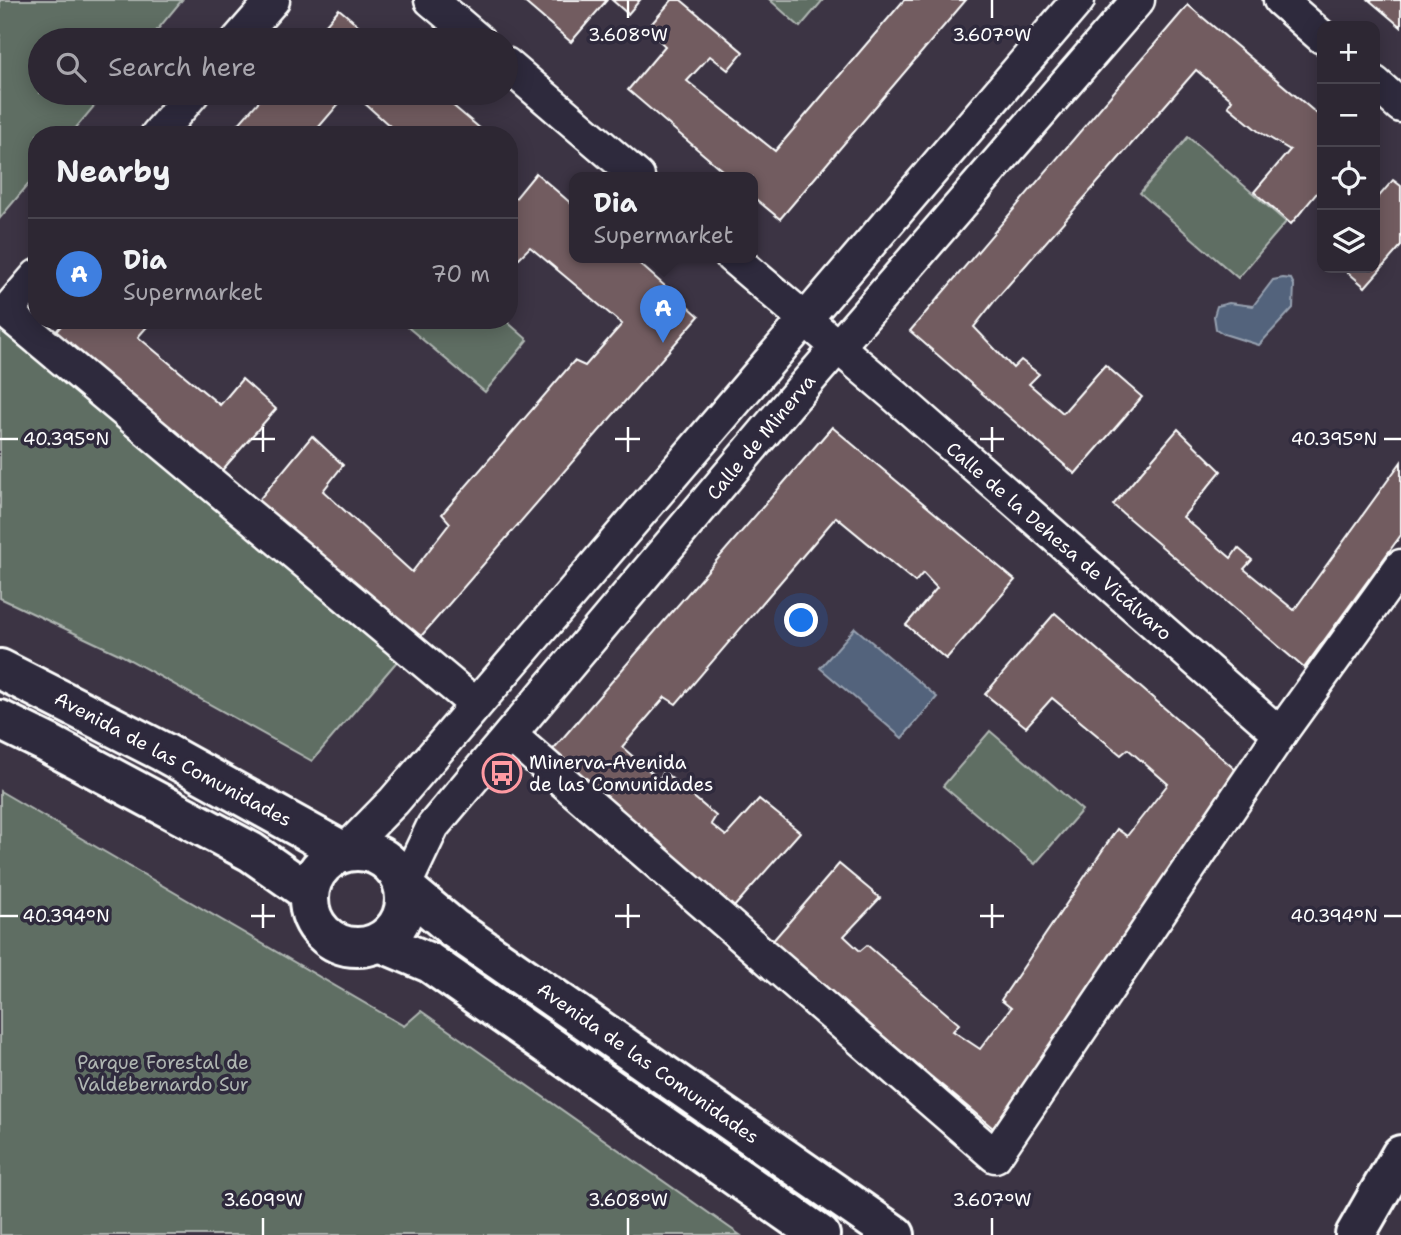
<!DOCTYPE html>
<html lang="en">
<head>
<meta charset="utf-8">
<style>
	:root { --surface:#2d2733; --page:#352f3b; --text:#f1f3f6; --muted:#a7a5ac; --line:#48444e; --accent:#d93025 }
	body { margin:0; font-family:"Shantell Sans",sans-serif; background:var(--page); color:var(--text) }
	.controls { position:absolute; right:21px; top:21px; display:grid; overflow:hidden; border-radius:14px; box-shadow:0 4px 18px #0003 }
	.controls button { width:63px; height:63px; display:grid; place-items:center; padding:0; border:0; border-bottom:2px solid var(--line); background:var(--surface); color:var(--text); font:35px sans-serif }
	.you { position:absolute; left:802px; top:621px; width:24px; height:24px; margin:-18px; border:5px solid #fff; border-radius:50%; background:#1a73e8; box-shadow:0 0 0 10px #1a73e833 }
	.badge { display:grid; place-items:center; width:46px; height:46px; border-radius:50%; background:var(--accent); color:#fff; font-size:23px; font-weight:700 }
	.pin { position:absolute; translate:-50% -58px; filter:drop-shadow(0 2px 4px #0008) }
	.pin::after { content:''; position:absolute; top:37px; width:24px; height:21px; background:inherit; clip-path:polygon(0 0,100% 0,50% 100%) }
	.popup { position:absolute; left:569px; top:172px; width:189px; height:91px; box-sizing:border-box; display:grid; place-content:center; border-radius:14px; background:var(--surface); filter:drop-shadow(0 2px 5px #0005); font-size:23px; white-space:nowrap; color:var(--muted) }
	.popup b { font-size:26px; color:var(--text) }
	.popup::after { content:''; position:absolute; left:50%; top:100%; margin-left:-14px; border:14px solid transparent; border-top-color:var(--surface) }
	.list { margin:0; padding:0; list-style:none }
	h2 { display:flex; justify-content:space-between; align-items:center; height:91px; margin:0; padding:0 28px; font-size:30px }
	h2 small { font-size:23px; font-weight:400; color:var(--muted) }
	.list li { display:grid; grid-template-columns:46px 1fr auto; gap:21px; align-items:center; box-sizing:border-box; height:112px; padding:0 28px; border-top:2px solid var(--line) }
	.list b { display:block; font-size:26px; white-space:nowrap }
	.list p { margin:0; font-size:23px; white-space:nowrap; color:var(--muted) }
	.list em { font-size:23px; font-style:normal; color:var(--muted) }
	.icon { flex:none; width:38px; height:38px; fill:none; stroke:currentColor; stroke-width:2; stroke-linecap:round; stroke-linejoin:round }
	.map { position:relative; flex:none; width:1401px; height:1235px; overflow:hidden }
	.search { position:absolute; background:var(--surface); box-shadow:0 4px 18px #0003; left:28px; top:28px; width:490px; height:77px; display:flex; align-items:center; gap:18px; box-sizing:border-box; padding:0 24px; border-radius:38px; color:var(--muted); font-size:26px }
	.panel { position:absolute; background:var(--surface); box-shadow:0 4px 18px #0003; left:28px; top:126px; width:490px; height:203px; border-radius:28px }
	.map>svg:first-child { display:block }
	.green { fill:#5f6e64; stroke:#afb6b2; stroke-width:2 }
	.water { fill:#52637c; stroke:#97a1b0; stroke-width:2 }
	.building { fill:#725c60; stroke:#fff; stroke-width:2 }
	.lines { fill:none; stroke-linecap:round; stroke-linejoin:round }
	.street-casing { stroke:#fff; stroke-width:37 }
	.secondary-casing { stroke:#fff; stroke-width:44 }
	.street { stroke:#2f2a3d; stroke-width:32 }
	.secondary { stroke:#2f2a3d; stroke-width:38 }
	.ticks { fill:none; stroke:#fff; stroke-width:2.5 }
	.labels { text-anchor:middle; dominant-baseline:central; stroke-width:7; stroke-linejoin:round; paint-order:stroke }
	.street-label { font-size:19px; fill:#fff; stroke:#2f2a3d }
	.poi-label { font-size:19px; fill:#fff; stroke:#2f2a3d; text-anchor:start }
	.park-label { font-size:19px; fill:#afb6b2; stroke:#2f2a3d }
	.ticks-label { font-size:18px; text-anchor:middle; fill:#fff; stroke:#2f2a3d; stroke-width:7; stroke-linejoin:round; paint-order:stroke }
</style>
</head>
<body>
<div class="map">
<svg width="1401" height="1235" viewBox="0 0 1401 1235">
	<rect width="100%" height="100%" fill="#3c3444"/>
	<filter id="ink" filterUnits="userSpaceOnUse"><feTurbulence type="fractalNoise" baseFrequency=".0143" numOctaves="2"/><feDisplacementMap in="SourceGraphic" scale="14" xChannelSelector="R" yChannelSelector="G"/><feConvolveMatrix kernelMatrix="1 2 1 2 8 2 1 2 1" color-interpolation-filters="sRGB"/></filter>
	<g filter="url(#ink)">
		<g class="green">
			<polygon points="0,0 182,0 149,40 40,40 40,93 105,93 70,135 37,135 37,174 0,218"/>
			<polygon points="770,0 823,0 800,27"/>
			<polygon points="1188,137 1286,222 1238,278 1140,193"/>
			<polygon points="0,319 399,659 312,761 121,655 0,598"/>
			<polygon points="407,320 505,320 528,340 485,392 404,324"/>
			<polygon points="990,731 1082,810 1035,864 943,786"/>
			<polygon points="0,791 404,1026 421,1011 740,1235 0,1235"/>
		</g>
		<g class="water">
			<polygon points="1283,278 1291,279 1294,285 1293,308 1259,345 1224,334 1216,329 1214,316 1217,306 1229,303 1253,306 1273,280"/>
			<polygon points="855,628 937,697 902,738 820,668"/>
		</g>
		<g class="building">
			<polygon points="522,0 607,0 571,42"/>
			<polygon points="612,0 640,0 628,14"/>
			<polygon points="672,0 681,0 743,52 728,70 710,56 687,81 775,151 904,0 966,0 780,219 752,196 752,177 730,177 628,90 665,46 647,29"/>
			<polygon points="1369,0 1401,0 1401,27"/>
			<polygon points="1188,5 1322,118 1322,187 1291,224 1254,192 1290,150 1258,131 1228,106 1232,100 1196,70 997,298 974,327 1013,368 1021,360 1039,374 1029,384 1063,413 1105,365 1142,397 1075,474 910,331"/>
			<polygon points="339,9 376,40 312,40"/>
			<polygon points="266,93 348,93 312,135 229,135"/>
			<polygon points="353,93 438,93 488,135 400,135"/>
			<polygon points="536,173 574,206 574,257 632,257 699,316 416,642 253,507 312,436 343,465 323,491 412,572 450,523 442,514 574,361 585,366 622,324 530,247 509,268 509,206"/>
			<polygon points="1393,180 1401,186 1401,246 1365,287 1343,268 1375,268 1375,201"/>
			<polygon points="66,320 153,320 138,337 220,405 242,379 276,409 217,476 53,335"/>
			<polygon points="832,427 1015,580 946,659 906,625 937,588 923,573 915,582 836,517 676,704 665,697 622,747 659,779 664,772 716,816 711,824 726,836 759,799 800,832 733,908 549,754"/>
			<polygon points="1178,429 1221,471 1183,517 1231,558 1238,548 1252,560 1244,569 1294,610 1401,462 1401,535 1304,668 1113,505"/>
			<polygon points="1055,613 1238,772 993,1128 771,943 839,864 880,898 844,936 860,951 867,945 959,1024 953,1031 980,1049 1011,1008 1001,1000 1117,829 1127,836 1168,784 1128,749 1121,755 1052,698 1026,727 985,694"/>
		</g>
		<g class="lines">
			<defs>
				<g id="street">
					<polyline points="431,0 478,40"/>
					<polyline points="1280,0 1322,37"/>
					<polyline points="238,40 273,0"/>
					<polyline points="506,64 638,177"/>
					<polyline points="1375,83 1401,106"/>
					<polyline points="157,135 193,93"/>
					<polyline points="732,257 892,393 1280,734"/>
					<polyline points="37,276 6,312 475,704"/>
					<polyline points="510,735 995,1156 1280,734 1401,566"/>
					<polyline points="344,852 394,801 1078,0"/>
					<polyline points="404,887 433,826 790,402 1138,0"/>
				</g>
				<g id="secondary">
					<polyline points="0,669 163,752 344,852"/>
					<polyline points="0,720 47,743 251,852 308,892"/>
					<circle cx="357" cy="899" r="48"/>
					<polyline points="404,887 453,928 895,1235"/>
					<polyline points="380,942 430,963 820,1235"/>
					<polyline points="1355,1235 1401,1155"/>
				</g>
			</defs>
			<use href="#street" class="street-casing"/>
			<use href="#secondary" class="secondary-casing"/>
			<use href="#street" class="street"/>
			<use href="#secondary" class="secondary"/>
		</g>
	</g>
	<path class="ticks" d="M628,0V18M992,0V18M263,427V452M628,427V452M992,427V452M0,439H18M251,439H275M615,439H640M980,439H1004M1384,439H1401M263,904V928M628,904V928M992,904V928M0,916H18M251,916H275M615,916H640M980,916H1004M1384,916H1401M263,1218V1235M628,1218V1235M992,1218V1235"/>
	<defs>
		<symbol id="bus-ring" viewBox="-11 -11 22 22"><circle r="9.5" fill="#2f2a3d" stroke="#ff9aa2" stroke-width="1.5"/><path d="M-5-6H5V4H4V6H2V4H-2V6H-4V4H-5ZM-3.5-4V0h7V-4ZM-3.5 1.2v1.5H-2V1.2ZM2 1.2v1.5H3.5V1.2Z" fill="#ff9aa2"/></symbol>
	</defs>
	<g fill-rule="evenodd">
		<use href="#bus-ring" x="480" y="751" width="44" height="44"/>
	</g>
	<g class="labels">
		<g class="street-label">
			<text transform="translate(761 437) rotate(-50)">Calle de Minerva</text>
			<text transform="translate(1059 541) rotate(41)">Calle de la Dehesa de Vicálvaro</text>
			<text transform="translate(173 759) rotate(28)">Avenida de las Comunidades</text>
			<text transform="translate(648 1063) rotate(35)">Avenida de las Comunidades</text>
		</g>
		<g class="poi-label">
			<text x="529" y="762">Minerva-Avenida<tspan x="529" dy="22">de las Comunidades</tspan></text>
		</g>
		<g class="park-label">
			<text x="163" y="1062">Parque Forestal de<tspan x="163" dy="22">Valdebernardo Sur</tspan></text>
		</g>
	</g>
	<g class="ticks-label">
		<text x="628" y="41">3.608°W</text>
		<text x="992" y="41">3.607°W</text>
		<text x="66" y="445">40.395°N</text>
		<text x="1334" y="445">40.395°N</text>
		<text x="66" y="922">40.394°N</text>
		<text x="1334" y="922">40.394°N</text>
		<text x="263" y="1206">3.609°W</text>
		<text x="628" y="1206">3.608°W</text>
		<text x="992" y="1206">3.607°W</text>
	</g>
</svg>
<div class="controls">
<button>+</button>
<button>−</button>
<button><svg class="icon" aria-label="locate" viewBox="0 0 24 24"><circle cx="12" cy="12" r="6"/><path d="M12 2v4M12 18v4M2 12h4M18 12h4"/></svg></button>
<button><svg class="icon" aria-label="layers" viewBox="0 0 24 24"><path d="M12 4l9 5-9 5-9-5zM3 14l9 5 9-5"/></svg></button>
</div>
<div class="you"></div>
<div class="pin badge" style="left:663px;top:343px;background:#3f7fe0">A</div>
<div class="popup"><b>Dia</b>Supermarket</div>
<div class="search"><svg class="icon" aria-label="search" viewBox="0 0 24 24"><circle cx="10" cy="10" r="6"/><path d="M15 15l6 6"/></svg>Search here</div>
<section class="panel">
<h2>Nearby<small></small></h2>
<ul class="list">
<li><span class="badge" style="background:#3f7fe0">A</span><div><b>Dia</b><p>Supermarket</p></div><em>70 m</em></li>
</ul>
</section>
</div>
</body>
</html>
